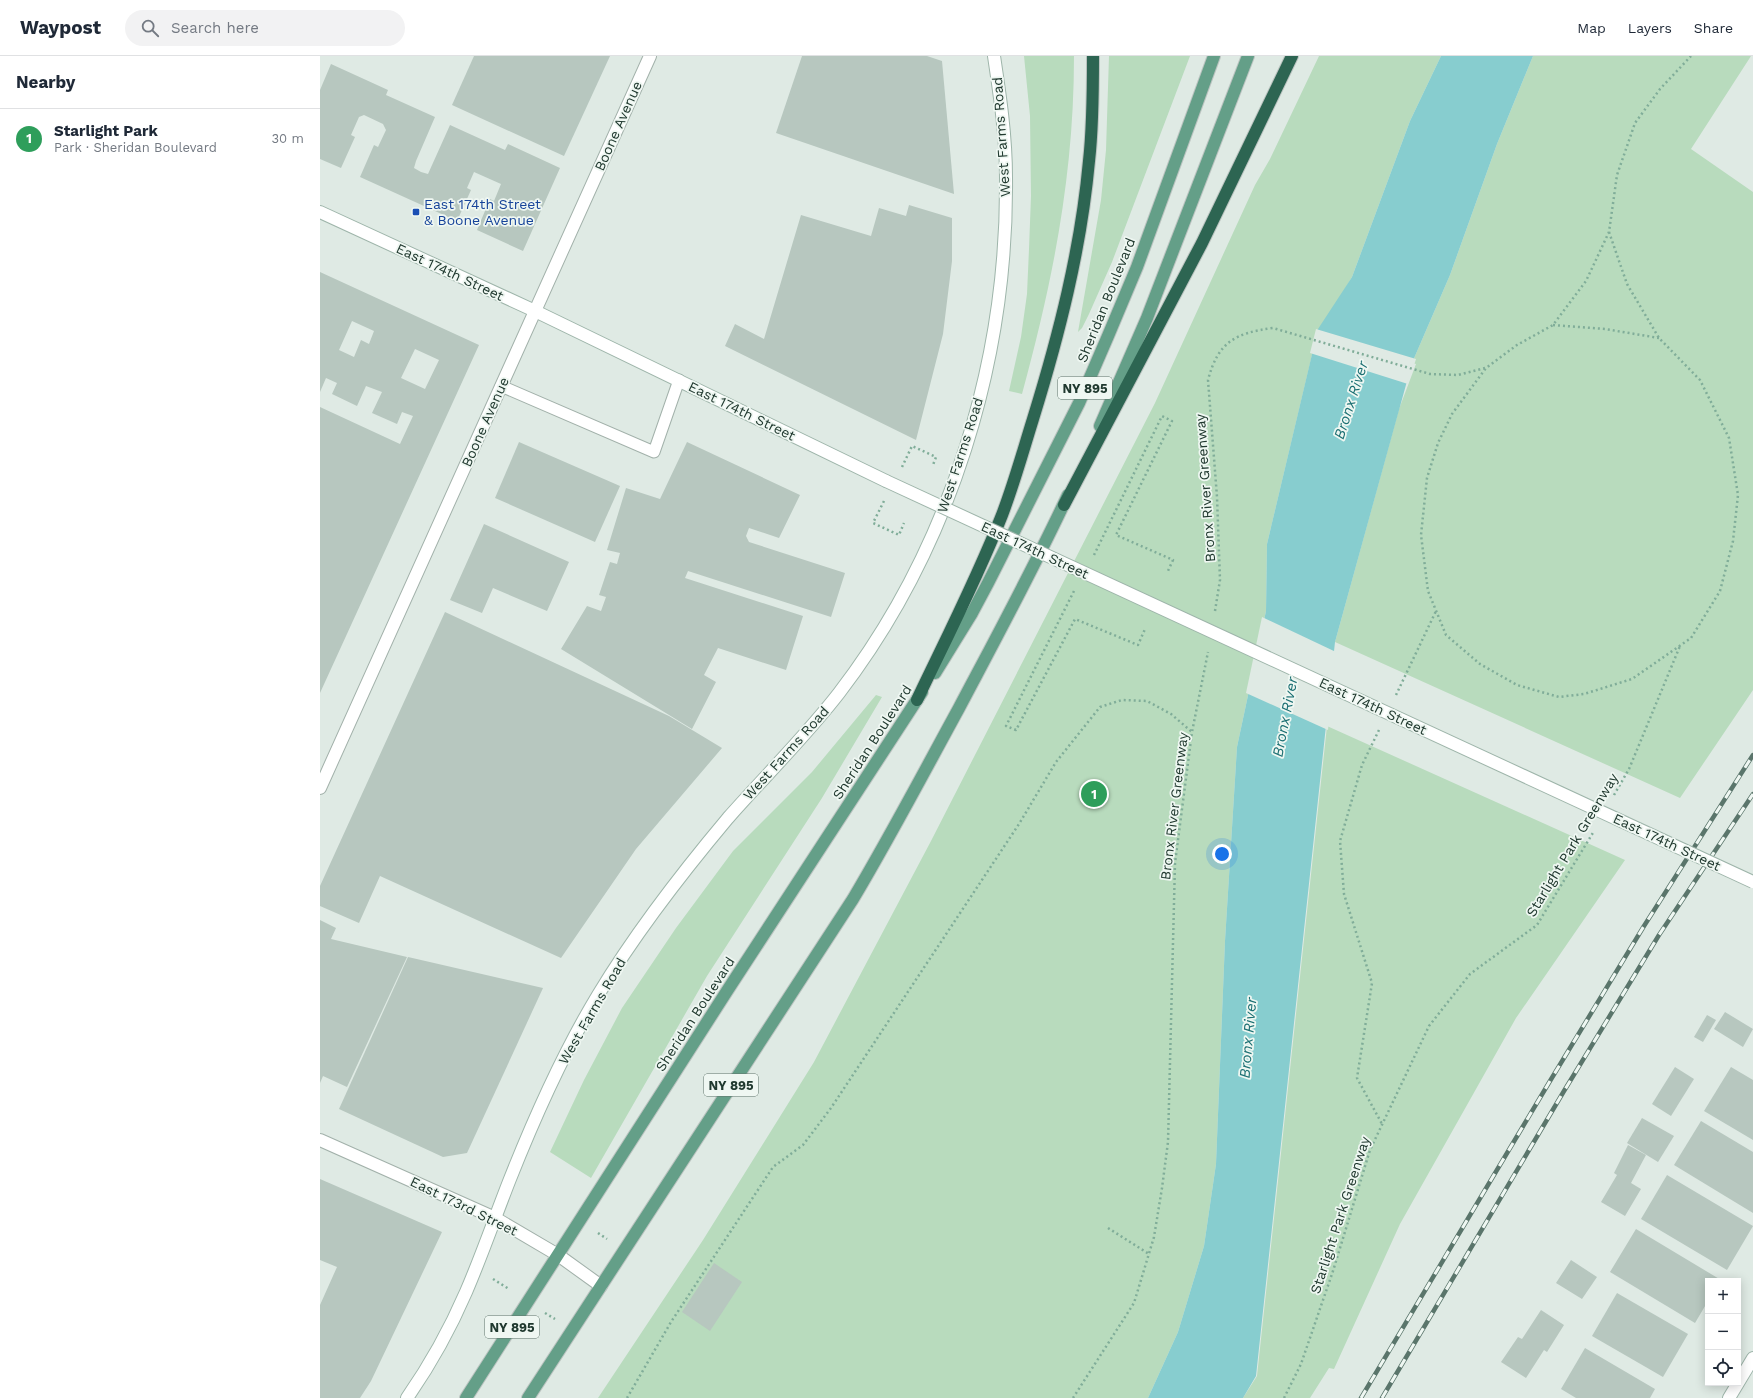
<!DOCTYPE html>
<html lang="en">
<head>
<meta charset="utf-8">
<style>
	:root { --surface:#fff; --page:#f2f2f3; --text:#1f2937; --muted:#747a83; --line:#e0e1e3; --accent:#db2777 }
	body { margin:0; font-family:"Work Sans",sans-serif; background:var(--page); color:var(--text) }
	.controls { position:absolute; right:12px; bottom:12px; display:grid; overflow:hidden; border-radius:0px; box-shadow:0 2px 10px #0003 }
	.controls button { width:36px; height:36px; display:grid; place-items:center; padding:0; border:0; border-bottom:1px solid var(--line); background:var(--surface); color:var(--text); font:20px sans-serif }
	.you { position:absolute; left:902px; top:798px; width:14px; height:14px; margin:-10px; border:3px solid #fff; border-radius:50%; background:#1a73e8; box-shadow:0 0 0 6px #1a73e833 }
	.badge { display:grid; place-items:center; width:26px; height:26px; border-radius:50%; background:var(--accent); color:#fff; font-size:13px; font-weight:700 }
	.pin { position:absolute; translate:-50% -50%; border:2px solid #fff; box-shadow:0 1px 4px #0006 }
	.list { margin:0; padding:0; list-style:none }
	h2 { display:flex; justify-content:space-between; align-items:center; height:52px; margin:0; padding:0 16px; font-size:17px }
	h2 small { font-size:13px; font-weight:400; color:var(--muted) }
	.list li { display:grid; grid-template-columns:26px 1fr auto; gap:12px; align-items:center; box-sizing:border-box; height:60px; padding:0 16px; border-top:1px solid var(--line) }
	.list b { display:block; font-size:15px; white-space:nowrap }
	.list p { margin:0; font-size:13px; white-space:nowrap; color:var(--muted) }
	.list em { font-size:13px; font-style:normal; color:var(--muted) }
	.icon { flex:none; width:22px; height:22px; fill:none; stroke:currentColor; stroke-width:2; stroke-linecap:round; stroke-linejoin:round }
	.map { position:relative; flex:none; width:1433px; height:1342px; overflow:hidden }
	header { display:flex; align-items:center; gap:24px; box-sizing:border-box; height:56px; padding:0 20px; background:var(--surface); border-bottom:1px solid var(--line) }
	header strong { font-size:19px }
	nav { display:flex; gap:22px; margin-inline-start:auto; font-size:14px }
	.search { width:280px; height:36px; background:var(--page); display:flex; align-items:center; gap:10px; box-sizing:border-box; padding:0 14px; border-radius:22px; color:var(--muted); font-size:15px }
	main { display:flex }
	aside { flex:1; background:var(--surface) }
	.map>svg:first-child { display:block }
	.green { fill:#b8dbbd }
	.water { fill:#87cdcf }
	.pier { fill:#dfeae4 }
	.building { fill:#b7c7bf; fill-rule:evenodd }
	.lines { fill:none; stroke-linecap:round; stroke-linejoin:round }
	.lane-casing { stroke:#a2b1aa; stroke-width:13 }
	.street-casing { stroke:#a2b1aa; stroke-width:14 }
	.secondary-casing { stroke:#9eb5aa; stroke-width:14 }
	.primary-casing { stroke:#bcc4c1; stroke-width:14 }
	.highway-casing { stroke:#bcc4c1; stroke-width:14 }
	.path { stroke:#80ad99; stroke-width:2.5; stroke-dasharray:2 3; stroke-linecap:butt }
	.lane { stroke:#fff; stroke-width:11 }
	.street { stroke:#fff; stroke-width:12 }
	.secondary { stroke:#fff; stroke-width:12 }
	.primary { stroke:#649f88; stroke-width:12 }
	.highway { stroke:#2d6552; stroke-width:12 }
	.rail-casing { stroke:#5a756b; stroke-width:4.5 }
	.rail { stroke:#eff7f2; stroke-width:3; stroke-dasharray:9; stroke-linecap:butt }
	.secondary-bridge-casing { stroke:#9eb5aa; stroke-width:14; stroke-linecap:butt }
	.secondary-bridge { stroke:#fff; stroke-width:12 }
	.transit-dot { fill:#1a4fb4; stroke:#eff7f2; stroke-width:1.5 }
	.labels { text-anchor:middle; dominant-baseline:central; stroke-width:3.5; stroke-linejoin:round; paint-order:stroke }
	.shield { fill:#eff7f2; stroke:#5e726a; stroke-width:1 }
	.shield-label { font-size:13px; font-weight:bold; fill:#20392f }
	.street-label { font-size:14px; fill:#20392f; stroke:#eff7f2 }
	.transit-label { font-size:14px; fill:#164399; stroke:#eff7f2; text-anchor:start }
	.water-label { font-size:15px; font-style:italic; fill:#1c7073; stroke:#eff7f2 }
</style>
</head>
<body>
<header>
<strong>Waypost</strong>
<div class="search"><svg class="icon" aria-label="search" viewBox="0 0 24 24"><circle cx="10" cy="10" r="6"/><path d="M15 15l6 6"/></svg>Search here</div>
<nav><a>Map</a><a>Layers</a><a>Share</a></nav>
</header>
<main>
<aside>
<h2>Nearby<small></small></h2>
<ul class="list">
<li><span class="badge" style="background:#2e9e5b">1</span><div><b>Starlight Park</b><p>Park · Sheridan Boulevard</p></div><em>30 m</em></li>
</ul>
</aside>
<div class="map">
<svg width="1433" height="1342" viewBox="0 0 1433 1342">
	<rect width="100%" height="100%" fill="#dfeae4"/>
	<g class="green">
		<path d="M704,0H754C754,119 733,224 702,338L689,335L701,281L707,238L709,193L711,140L710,60Z"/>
		<polygon points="789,0 870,0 792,206 769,258 762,272 758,276 781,144 786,94"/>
		<polygon points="999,0 1121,0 1090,65 1032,221 1001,273 992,299 947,488 946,555 917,691 905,885 896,1108 884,1190 858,1276 828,1342 278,1342 383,1184 494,1006 611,785 835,347 935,129 950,103"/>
		<polygon points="1213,0 1431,0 1371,93 1433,136 1433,634 1360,742 1015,586 1079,353 1096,308 1092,307 1130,219 1177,88"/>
		<polygon points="556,639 562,641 502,742 387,920 271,1122 230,1096 264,1024 302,952 356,872 413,795 492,716"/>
		<polygon points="1007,670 1305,804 1196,962 1080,1168 1014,1313 1009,1312 990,1342 923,1342 937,1320"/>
	</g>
	<polygon class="water" points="1121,0 1213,0 1177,88 1130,219 1092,307 1015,586 936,1320 923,1342 828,1342 858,1276 884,1190 896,1108 905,885 917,691 946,555 947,488 998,273 1032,221 1090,65"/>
	<g class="pier">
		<polygon points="996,273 1096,303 1088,328 990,297"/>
		<polygon points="942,561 1016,596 1008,674 926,637"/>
	</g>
	<g class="building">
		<polygon points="154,0 290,0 244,100 132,49"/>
		<polygon points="482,0 607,0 622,5 634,138 456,77"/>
		<polygon points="11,8 68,34 66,39 115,61 96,105 94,112 101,116 108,118 130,69 185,94 188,88 240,112 203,195 157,174 170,143 174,145 181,128 154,116 147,132 151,134 137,165 40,121 54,89 58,91 66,74 63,68 44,59 39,61 31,79 35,81 21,112 0,103 0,34"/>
		<polygon points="589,149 632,162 632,205 623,278 596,384 405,290 415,268 444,283 481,159 551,180 559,152 586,160"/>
		<path d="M0,216L159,289L0,637V351L80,388L93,360L82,356L77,368L52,357L62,336L46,330L37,350L12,338L17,327L6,322L0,336ZM32,265L54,275L49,288L41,284L34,301L19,294ZM95,293L119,304L105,333L81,322Z"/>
		<polygon points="199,386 300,430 275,486 175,442"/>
		<polygon points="367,386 480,439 459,482 429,472 426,480 429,486 525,517 511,561 368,515 365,522 483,560 466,614 398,592 384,619 396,626 372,673 241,593 267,550 281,555 286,541 279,539 290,506 297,508 300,497 287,494 306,432 340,443"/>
		<polygon points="164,468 249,506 227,555 173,532 162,557 130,544"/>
		<polygon points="125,556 349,660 402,692 316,793 241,902 60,820 39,867 0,850 0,830"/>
		<polygon points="0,864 16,872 11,883 87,901 27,1031 3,1020 0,1027"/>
		<polygon points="88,901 223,932 147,1097 123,1101 19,1053"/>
		<polygon points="1405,956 1433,973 1423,991 1394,973"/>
		<polygon points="1387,959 1396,964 1383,986 1374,981"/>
		<polygon points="1355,1011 1374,1023 1351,1060 1332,1048"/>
		<polygon points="1411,1011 1433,1024 1433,1084 1384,1055"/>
		<polygon points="1322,1062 1354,1080 1338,1106 1307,1087"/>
		<polygon points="1381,1065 1433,1096 1433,1157 1354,1109"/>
		<polygon points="1308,1089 1326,1099 1311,1127 1321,1133 1305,1160 1281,1146 1297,1119 1294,1117"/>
		<polygon points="1347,1119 1433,1170 1407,1214 1321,1163"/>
		<polygon points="0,1123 122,1176 51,1325 40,1342 0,1342 0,1249 17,1211 0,1204"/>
		<polygon points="1316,1173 1401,1224 1388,1225 1388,1245 1375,1267 1290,1216"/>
		<polygon points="1251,1204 1277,1221 1262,1243 1236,1227"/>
		<polygon points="394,1207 422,1226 390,1275 362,1256"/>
		<polygon points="1297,1237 1368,1278 1343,1321 1272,1280"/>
		<polygon points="1221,1254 1244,1269 1227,1296 1224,1294 1206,1322 1181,1306 1198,1281 1202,1283"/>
		<polygon points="1265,1292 1335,1333 1330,1342 1256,1342 1241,1333"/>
	</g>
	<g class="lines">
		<defs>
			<polyline id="lane" points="181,330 334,396 359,324"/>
			<g id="street">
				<polyline points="0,732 330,0"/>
				<polyline points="0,1084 175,1162 238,1199 281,1230"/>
			</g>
			<g id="secondary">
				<polyline points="0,156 215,255 566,425"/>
				<path d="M87,1342C110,1309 130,1273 146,1236C162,1199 175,1161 190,1123C215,1060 243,997 278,939C316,876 361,818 408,762C445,720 485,681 519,637C631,491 688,304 686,121C686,80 680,40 674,0"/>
				<polyline points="1409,1342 1433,1302"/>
			</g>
			<g id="primary">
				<polyline points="780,370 827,262 928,0"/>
				<polyline points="615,617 652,557 668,527 759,347 788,280 817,211 894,0"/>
				<polyline points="146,1342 407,935 602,636"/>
				<path d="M208,1342L533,843C570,781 604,716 639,652C676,582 714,512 748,439"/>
			</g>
			<g id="highway">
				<polyline points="744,449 882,187 972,0"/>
				<path d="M597,644C626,583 657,523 682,459C694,428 703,395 713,363C739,279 761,193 769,105C773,70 773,35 773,0"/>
			</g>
		</defs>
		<use href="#lane" class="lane-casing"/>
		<use href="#street" class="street-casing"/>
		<use href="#secondary" class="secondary-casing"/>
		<use href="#primary" class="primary-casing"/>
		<use href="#highway" class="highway-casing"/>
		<g class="path">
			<polyline points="1289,176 1307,228 1339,282 1380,324 1409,382 1418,439 1413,485 1400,535 1371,582 1312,623 1264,638 1239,641 1197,629 1160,608 1126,579 1108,535 1101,479 1107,422 1118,387 1132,358 1166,312 1197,289 1233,269 1266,225 1289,176 1297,119 1315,67 1340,33 1371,0"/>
			<polyline points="1233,269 1285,273 1339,282"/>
			<polyline points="582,411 592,390 616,401 613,409"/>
			<polyline points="564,445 553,467 579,479 584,467"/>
			<polyline points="774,499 842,360 852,365 796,479 853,504 847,517"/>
			<polyline points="754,535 686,670 696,674 755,563 818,589 825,573"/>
			<path d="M895,555L900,524L897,441L888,324C898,286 915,277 953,272L1110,318L1138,319L1165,312"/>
			<polyline points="1076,639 1116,555"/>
			<polyline points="1059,674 1042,709 1020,785 1024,838 1052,927 1037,1022 1062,1068"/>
			<polyline points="1294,739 1309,713 1360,590"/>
			<polyline points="788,1172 829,1198"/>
			<polyline points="278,1177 287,1183"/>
			<polyline points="173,1223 189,1233"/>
			<polyline points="225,1257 235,1263"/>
			<polyline points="307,1342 351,1266 453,1111 483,1089 511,1052 699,768 736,706 780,651 802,644 827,645 851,658 872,676"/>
			<polyline points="753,1342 814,1247 834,1181 842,1132 848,1086 855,807 872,676 888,596"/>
			<polyline points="964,1342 981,1308 1013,1215 1050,1094 1109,970 1150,918 1217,869 1274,775"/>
		</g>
		<use href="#lane" class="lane"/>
		<use href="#street" class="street"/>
		<use href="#secondary" class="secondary"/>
		<use href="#primary" class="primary"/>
		<use href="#highway" class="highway"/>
		<defs>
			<g id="rail">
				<polyline points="1041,1342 1230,1025 1324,870 1433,699"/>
				<polyline points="1062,1342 1244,1035 1339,879 1433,738"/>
			</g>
		</defs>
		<use href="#rail" class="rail-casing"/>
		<use href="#rail" class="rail"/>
		<defs>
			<polyline id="secondary-bridge" points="566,425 1433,826"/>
		</defs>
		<use href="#secondary-bridge" class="secondary-bridge-casing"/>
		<use href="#secondary-bridge" class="secondary-bridge"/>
	</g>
	<rect class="transit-dot" x="92" y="152" width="8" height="8" rx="2"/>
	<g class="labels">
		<g class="shield">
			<rect x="738" y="321" width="54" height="22" rx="3"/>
			<rect x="384" y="1018" width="54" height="22" rx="3"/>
			<rect x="165" y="1260" width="54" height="22" rx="3"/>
		</g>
		<g class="shield-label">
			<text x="765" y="332">NY 895</text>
			<text x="411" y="1029">NY 895</text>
			<text x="192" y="1271">NY 895</text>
		</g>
		<g class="street-label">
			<text transform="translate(298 70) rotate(-66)">Boone Avenue</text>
			<text transform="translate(681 81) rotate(-94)">West Farms Road</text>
			<text transform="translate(130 216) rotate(25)">East 174th Street</text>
			<text transform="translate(786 244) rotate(-68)">Sheridan Boulevard</text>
			<text transform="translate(422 355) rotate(26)">East 174th Street</text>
			<text transform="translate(165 366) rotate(-66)">Boone Avenue</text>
			<text transform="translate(640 399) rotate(-72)">West Farms Road</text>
			<text transform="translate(885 432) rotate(-94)">Bronx River Greenway</text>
			<text transform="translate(715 494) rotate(25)">East 174th Street</text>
			<text transform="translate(1053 650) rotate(25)">East 174th Street</text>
			<text transform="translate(552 686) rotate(-57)">Sheridan Boulevard</text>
			<text transform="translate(466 697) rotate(-48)">West Farms Road</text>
			<text transform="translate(854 750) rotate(-83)">Bronx River Greenway</text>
			<text transform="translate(1347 786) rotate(25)">East 174th Street</text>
			<text transform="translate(1252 789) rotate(-59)">Starlight Park Greenway</text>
			<text transform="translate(272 955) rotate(-60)">West Farms Road</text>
			<text transform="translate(375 958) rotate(-57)">Sheridan Boulevard</text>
			<text transform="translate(144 1150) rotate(26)">East 173rd Street</text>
			<text transform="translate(1020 1159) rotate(-72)">Starlight Park Greenway</text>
		</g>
		<g class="transit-label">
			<text x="104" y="148">East 174th Street<tspan x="104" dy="16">&amp; Boone Avenue</tspan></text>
		</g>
		<g class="water-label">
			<text transform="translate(1031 344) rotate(-72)">Bronx River</text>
			<text transform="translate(965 661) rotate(-79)">Bronx River</text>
			<text transform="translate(928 982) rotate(-85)">Bronx River</text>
		</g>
	</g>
</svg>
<div class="controls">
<button>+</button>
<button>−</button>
<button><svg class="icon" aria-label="locate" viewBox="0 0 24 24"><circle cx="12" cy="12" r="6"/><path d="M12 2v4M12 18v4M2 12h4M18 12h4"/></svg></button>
</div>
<div class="you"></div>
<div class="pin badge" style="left:774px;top:738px;background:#2e9e5b">1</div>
</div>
</main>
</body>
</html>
